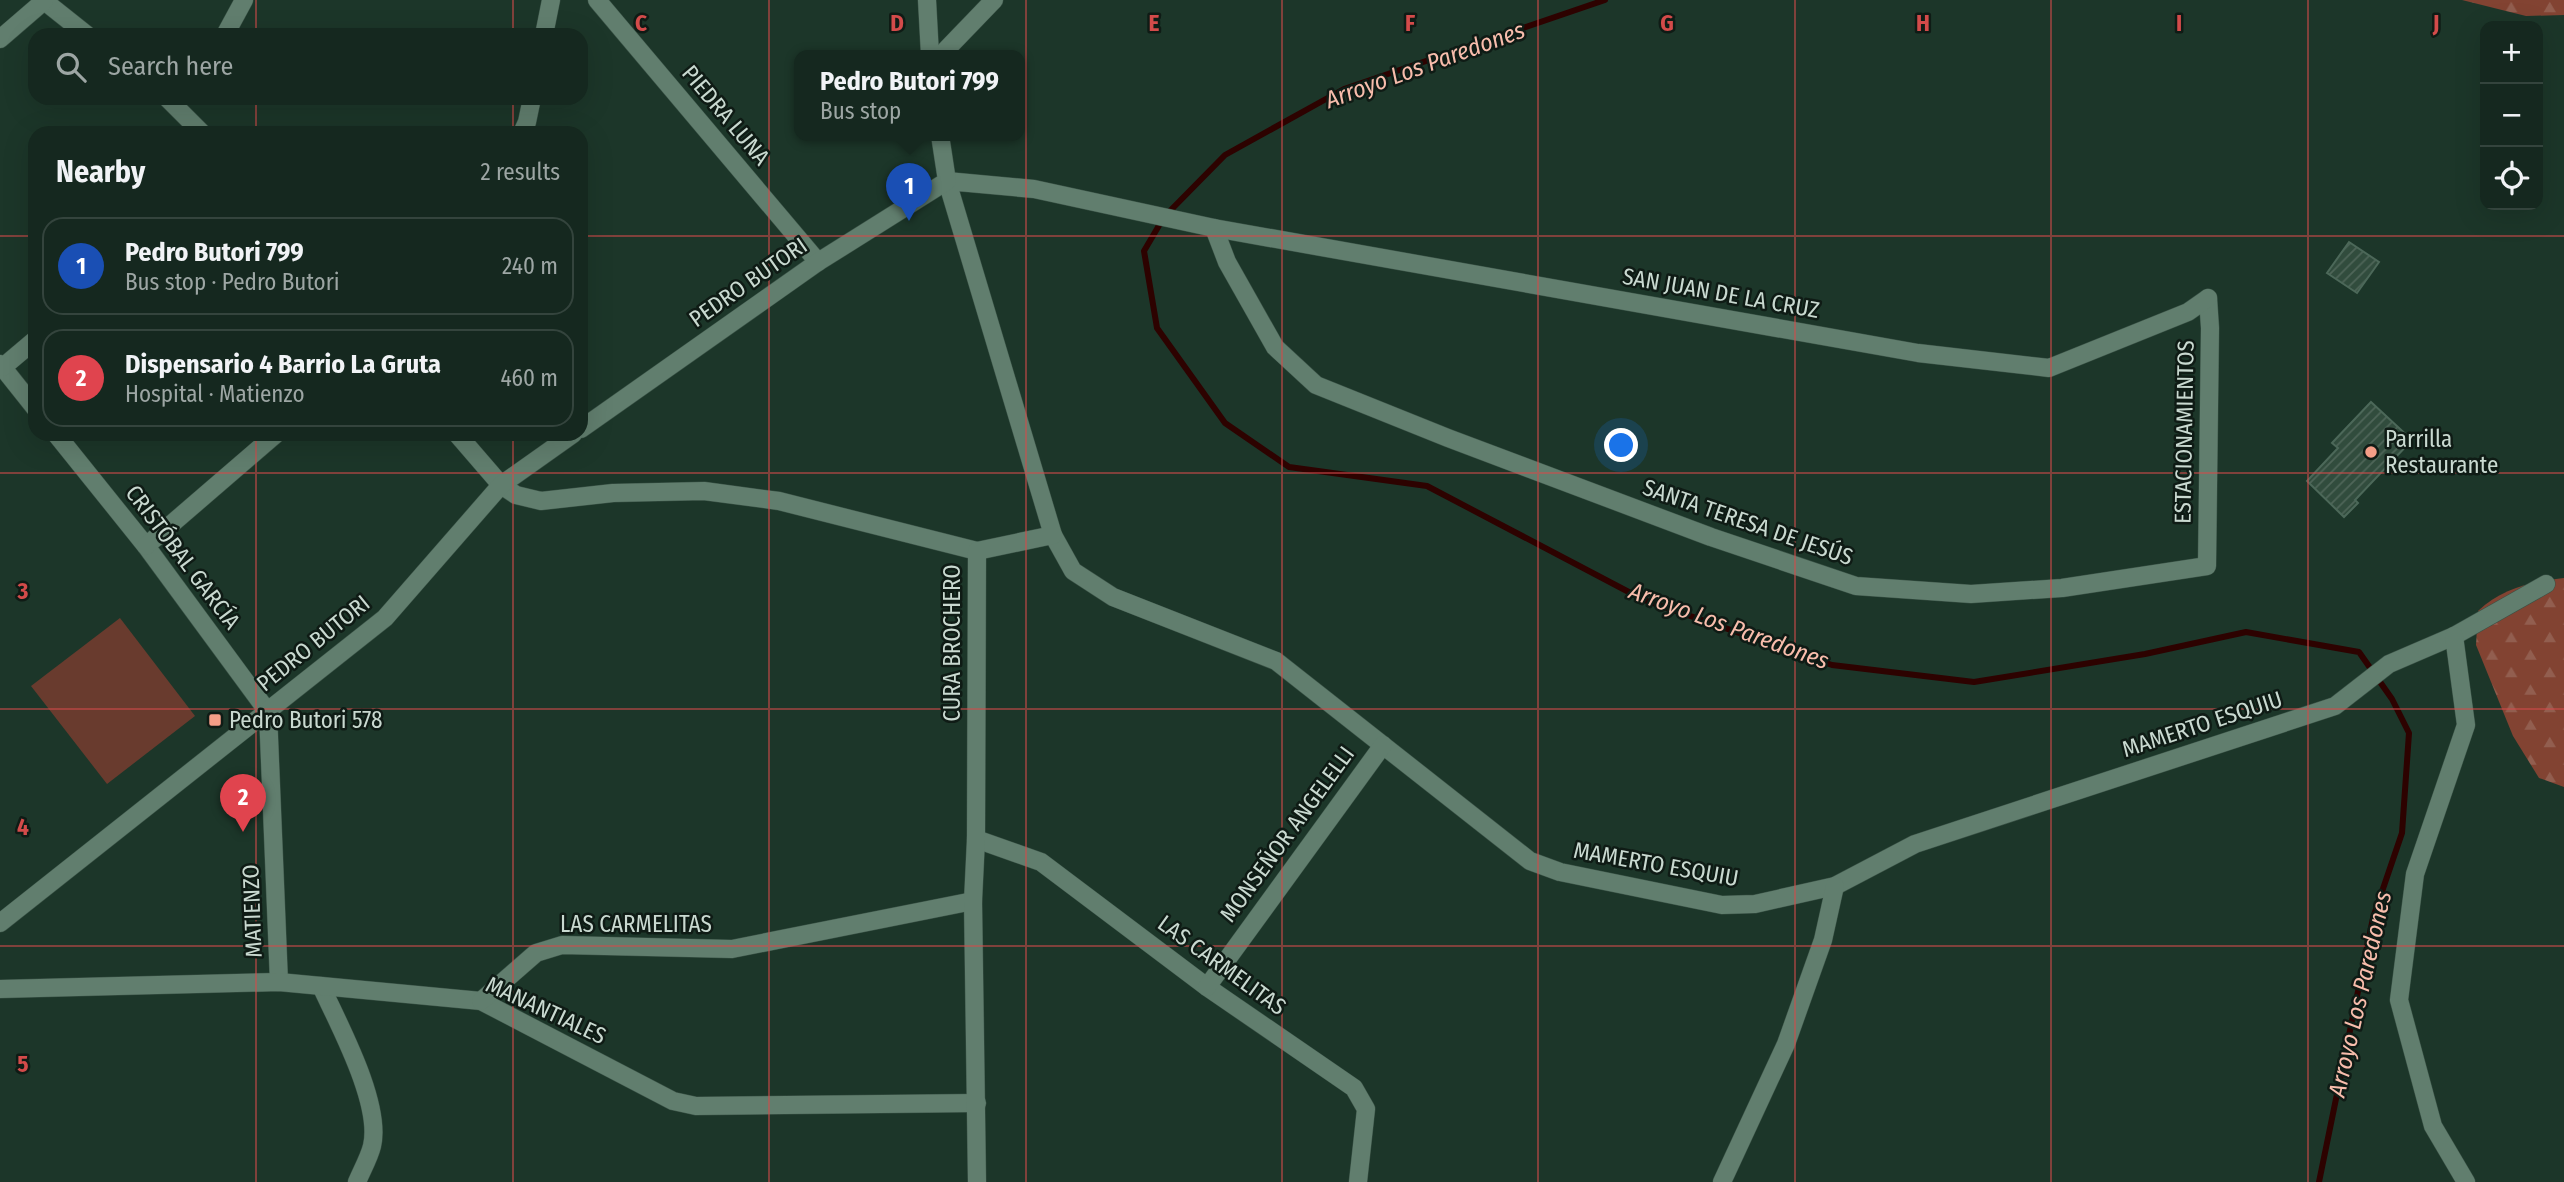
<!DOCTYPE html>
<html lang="en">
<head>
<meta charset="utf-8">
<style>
	:root { --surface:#15281f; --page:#1e3028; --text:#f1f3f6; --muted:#9da6a4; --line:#34443d; --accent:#0b8043 }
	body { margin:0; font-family:"Fira Sans Condensed",sans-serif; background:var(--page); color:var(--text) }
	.controls { position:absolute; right:21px; top:21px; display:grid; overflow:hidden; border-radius:14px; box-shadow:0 7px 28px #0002 }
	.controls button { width:63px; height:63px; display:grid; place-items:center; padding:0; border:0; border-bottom:2px solid var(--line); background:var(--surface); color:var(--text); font:35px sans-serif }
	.you { position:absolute; left:1622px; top:446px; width:24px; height:24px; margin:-18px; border:5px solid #fff; border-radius:50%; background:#1a73e8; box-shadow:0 0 0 10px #1a73e833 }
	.badge { display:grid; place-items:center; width:46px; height:46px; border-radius:50%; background:var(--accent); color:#fff; font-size:23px; font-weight:700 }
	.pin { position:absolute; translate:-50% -58px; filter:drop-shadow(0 2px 4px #0008) }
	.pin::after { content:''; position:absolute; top:37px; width:24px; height:21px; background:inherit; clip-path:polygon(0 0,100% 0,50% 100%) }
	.popup { position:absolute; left:794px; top:50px; width:231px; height:91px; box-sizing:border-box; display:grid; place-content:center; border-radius:14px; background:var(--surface); filter:drop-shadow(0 2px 5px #0005); font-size:23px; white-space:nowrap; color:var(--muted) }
	.popup b { font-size:26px; color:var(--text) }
	.popup::after { content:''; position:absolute; left:50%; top:100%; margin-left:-14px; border:14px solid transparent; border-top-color:var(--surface) }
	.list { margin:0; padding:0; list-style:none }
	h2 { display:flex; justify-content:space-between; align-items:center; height:91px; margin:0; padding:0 28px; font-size:30px }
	h2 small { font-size:23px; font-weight:400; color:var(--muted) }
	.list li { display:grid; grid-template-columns:46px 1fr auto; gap:21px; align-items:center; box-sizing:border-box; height:98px; margin:0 14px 14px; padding:0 14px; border:2px solid var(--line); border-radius:21px }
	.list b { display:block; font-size:26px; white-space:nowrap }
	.list p { margin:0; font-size:23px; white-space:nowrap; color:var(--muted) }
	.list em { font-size:23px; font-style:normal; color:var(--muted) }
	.icon { flex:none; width:38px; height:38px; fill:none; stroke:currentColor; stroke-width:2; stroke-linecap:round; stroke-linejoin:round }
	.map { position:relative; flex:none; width:2564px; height:1182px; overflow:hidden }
	.search { position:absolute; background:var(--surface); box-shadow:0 7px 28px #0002; left:28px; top:28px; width:560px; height:77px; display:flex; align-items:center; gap:18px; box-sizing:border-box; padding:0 24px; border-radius:21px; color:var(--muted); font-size:26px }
	.panel { position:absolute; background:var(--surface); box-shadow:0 7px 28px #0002; left:28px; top:126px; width:560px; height:315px; border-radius:21px }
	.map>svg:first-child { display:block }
	.forest { fill:url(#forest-firs) }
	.pitch { fill:#693b2e }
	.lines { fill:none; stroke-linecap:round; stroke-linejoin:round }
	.stream { stroke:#2d0200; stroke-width:6 }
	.building { fill:url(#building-hatch); stroke:#4c6859; stroke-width:2 }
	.street-casing { stroke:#3a5246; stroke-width:19 }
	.secondary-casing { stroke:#3a5246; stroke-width:19 }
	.street { stroke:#617e6e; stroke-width:18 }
	.secondary { stroke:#617e6e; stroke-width:18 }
	.grid { fill:none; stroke:#d34b4a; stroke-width:2; stroke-opacity:0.55 }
	.poi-dot { fill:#f49e87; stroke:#0f1b15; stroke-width:2.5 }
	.labels { text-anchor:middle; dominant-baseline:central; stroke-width:5; stroke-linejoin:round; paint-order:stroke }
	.street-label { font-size:23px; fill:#c9d9d0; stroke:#0f1b15 }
	.poi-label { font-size:23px; fill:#c9d9d0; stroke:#0f1b15; text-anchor:start }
	.water-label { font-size:24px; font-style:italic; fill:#f8bdac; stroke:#0f1b15 }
	.grid-label { font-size:23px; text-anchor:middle; font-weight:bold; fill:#d34b4a; stroke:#0f1b15; stroke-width:5; stroke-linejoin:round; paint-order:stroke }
</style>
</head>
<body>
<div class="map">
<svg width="2564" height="1182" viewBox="0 0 2564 1182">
	<defs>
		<pattern id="forest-firs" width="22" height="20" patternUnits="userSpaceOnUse" patternTransform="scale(1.75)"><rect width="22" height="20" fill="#824332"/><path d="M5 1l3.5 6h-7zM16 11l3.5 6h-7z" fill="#925e4f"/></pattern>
		<pattern id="building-hatch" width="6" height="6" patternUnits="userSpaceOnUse" patternTransform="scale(1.75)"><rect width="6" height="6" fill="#314c3d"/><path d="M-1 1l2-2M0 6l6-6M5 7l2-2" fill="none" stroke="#4e6558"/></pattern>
	</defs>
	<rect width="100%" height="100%" fill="#1c3629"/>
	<g class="forest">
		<polygon points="2462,0 2564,0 2564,15 2526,16"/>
		<path d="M2564,578V787L2539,778L2513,736L2476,645L2478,611C2501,589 2533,581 2564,578Z"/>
	</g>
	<polygon class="pitch" points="120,618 195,716 107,784 31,686"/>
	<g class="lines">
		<polyline class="stream" points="1605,0 1344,89 1225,155 1164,217 1144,251 1157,328 1225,423 1289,467 1427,486 1644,600 1832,665 1974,682 2145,654 2246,632 2359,652 2392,699 2409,733 2402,833 2373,918 2319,1182"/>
	</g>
	<g class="building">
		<polygon points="2349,242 2379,262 2357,293 2327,273"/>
		<polygon points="2371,402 2412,440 2355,500 2358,503 2344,517 2307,481 2338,448 2332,443"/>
	</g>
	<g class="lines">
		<defs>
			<g id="street">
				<polyline points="43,0 87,35"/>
				<polyline points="597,0 818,262"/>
				<polyline points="927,0 930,55"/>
				<polyline points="225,35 244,0"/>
				<polyline points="544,35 551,0"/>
				<polyline points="0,39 44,1"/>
				<polyline points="167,98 202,133"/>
				<polyline points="522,133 527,122 532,98"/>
				<polyline points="1214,228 1227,262 1275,347 1316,385 1448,438 1711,537 1856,586 1971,594 2062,588 2207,566 2210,328 2208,298"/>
				<polyline points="0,364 35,408"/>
				<polyline points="3,367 35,340"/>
				<polyline points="56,434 146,546 268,712 279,982"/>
				<polyline points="457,434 501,485 516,495 541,501 613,493 704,491 779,501 977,551"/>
				<polyline points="1053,535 1073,571 1113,597 1276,661 1530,861 1560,872 1722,905 1755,904 1835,886 1915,844 2335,706 2389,664 2454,636 2546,584"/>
				<polyline points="146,546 276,434"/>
				<polyline points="2454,636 2466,725 2415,874 2399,1000 2433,1126 2466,1182"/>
				<polyline points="976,839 1041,862 1207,987 1354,1088 1366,1109 1358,1182"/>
				<path d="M321,986C339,1025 382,1104 372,1146C369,1158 362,1170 357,1182"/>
				<polyline points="1207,987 1383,745"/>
				<polyline points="0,989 279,982 481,1001 673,1101 696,1106 977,1103"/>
				<polyline points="481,1001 536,953 562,945 732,949 973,901"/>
				<polyline points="977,1182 973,901 976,839 977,551 1053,535 947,181 1034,189 1214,228 1918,353 2049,368 2188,312 2208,298"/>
				<polyline points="1722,1182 1786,1044 1823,940 1835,886"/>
			</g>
			<g id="secondary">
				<polyline points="941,55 994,0"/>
				<polyline points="581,429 818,262 947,181 940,135"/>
				<polyline points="0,923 385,618 501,485 573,434"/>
			</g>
		</defs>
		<use href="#street" class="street-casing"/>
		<use href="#secondary" class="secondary-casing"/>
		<use href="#street" class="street"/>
		<use href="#secondary" class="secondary"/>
	</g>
	<path class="grid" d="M256,0V35M513,0V35M769,0V1182M1026,0V1182M1282,0V1182M1538,0V1182M1795,0V1182M2051,0V1182M2308,0V1182M256,98V133M513,98V133M0,236H35M581,236H2564M256,434V1182M513,434V1182M0,473H2564M0,709H2564M0,946H2564"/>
	<g class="poi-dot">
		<circle cx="2371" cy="452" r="7"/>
		<rect x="208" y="713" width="14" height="14" rx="3.5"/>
	</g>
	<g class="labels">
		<g class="street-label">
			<text transform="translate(726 115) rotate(50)">PIEDRA LUNA</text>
			<text transform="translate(748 282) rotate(-35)">PEDRO BUTORI</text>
			<text transform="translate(1721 293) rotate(10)">SAN JUAN DE LA CRUZ</text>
			<text transform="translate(2184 432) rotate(-89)">ESTACIONAMIENTOS</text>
			<text transform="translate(1748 522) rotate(19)">SANTA TERESA DE JESÚS</text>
			<text transform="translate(183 557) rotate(53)">CRISTÓBAL GARCÍA</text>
			<text transform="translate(313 643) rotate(-39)">PEDRO BUTORI</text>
			<text transform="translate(952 643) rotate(-90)">CURA BROCHERO</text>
			<text transform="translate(2202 724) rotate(-18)">MAMERTO ESQUIU</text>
			<text transform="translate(1287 834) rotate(-54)">MONSEÑOR ANGELELLI</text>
			<text transform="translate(1656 864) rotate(10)">MAMERTO ESQUIU</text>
			<text transform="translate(252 911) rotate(-92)">MATIENZO</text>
			<text x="636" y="924">LAS CARMELITAS</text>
			<text transform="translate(1222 965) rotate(36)">LAS CARMELITAS</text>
			<text transform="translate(546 1010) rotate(25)">MANANTIALES</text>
		</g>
		<g class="poi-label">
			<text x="2385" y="439">Parrilla<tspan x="2385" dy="26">Restaurante</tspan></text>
			<text x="229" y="720">Pedro Butori 578</text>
		</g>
		<g class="water-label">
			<text transform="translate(1425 65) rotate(-20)">Arroyo Los Paredones</text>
			<text transform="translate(1729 626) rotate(20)">Arroyo Los Paredones</text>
			<text transform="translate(2360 994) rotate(-77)">Arroyo Los Paredones</text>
		</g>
	</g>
	<g class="grid-label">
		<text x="641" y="31">C</text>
		<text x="897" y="31">D</text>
		<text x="1154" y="31">E</text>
		<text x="1410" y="31">F</text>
		<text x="1667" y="31">G</text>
		<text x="1923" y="31">H</text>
		<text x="2179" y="31">I</text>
		<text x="2436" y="31">J</text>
		<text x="23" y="599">3</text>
		<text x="23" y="835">4</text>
		<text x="23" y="1072">5</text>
	</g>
</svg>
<div class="controls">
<button>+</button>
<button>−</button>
<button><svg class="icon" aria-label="locate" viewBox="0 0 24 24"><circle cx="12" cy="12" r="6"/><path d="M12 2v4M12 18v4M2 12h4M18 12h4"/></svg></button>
</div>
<div class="you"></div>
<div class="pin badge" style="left:909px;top:221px;background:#1a4fb4">1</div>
<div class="popup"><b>Pedro Butori 799</b>Bus stop</div>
<div class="pin badge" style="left:243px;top:832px;background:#e0444e">2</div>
<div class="search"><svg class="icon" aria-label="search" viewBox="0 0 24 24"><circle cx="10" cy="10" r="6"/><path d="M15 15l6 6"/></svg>Search here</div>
<section class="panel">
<h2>Nearby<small>2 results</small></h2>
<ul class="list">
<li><span class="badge" style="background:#1a4fb4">1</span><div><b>Pedro Butori 799</b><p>Bus stop · Pedro Butori</p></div><em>240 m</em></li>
<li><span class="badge" style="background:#e0444e">2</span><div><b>Dispensario 4 Barrio La Gruta</b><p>Hospital · Matienzo</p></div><em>460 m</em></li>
</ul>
</section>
</div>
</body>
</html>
